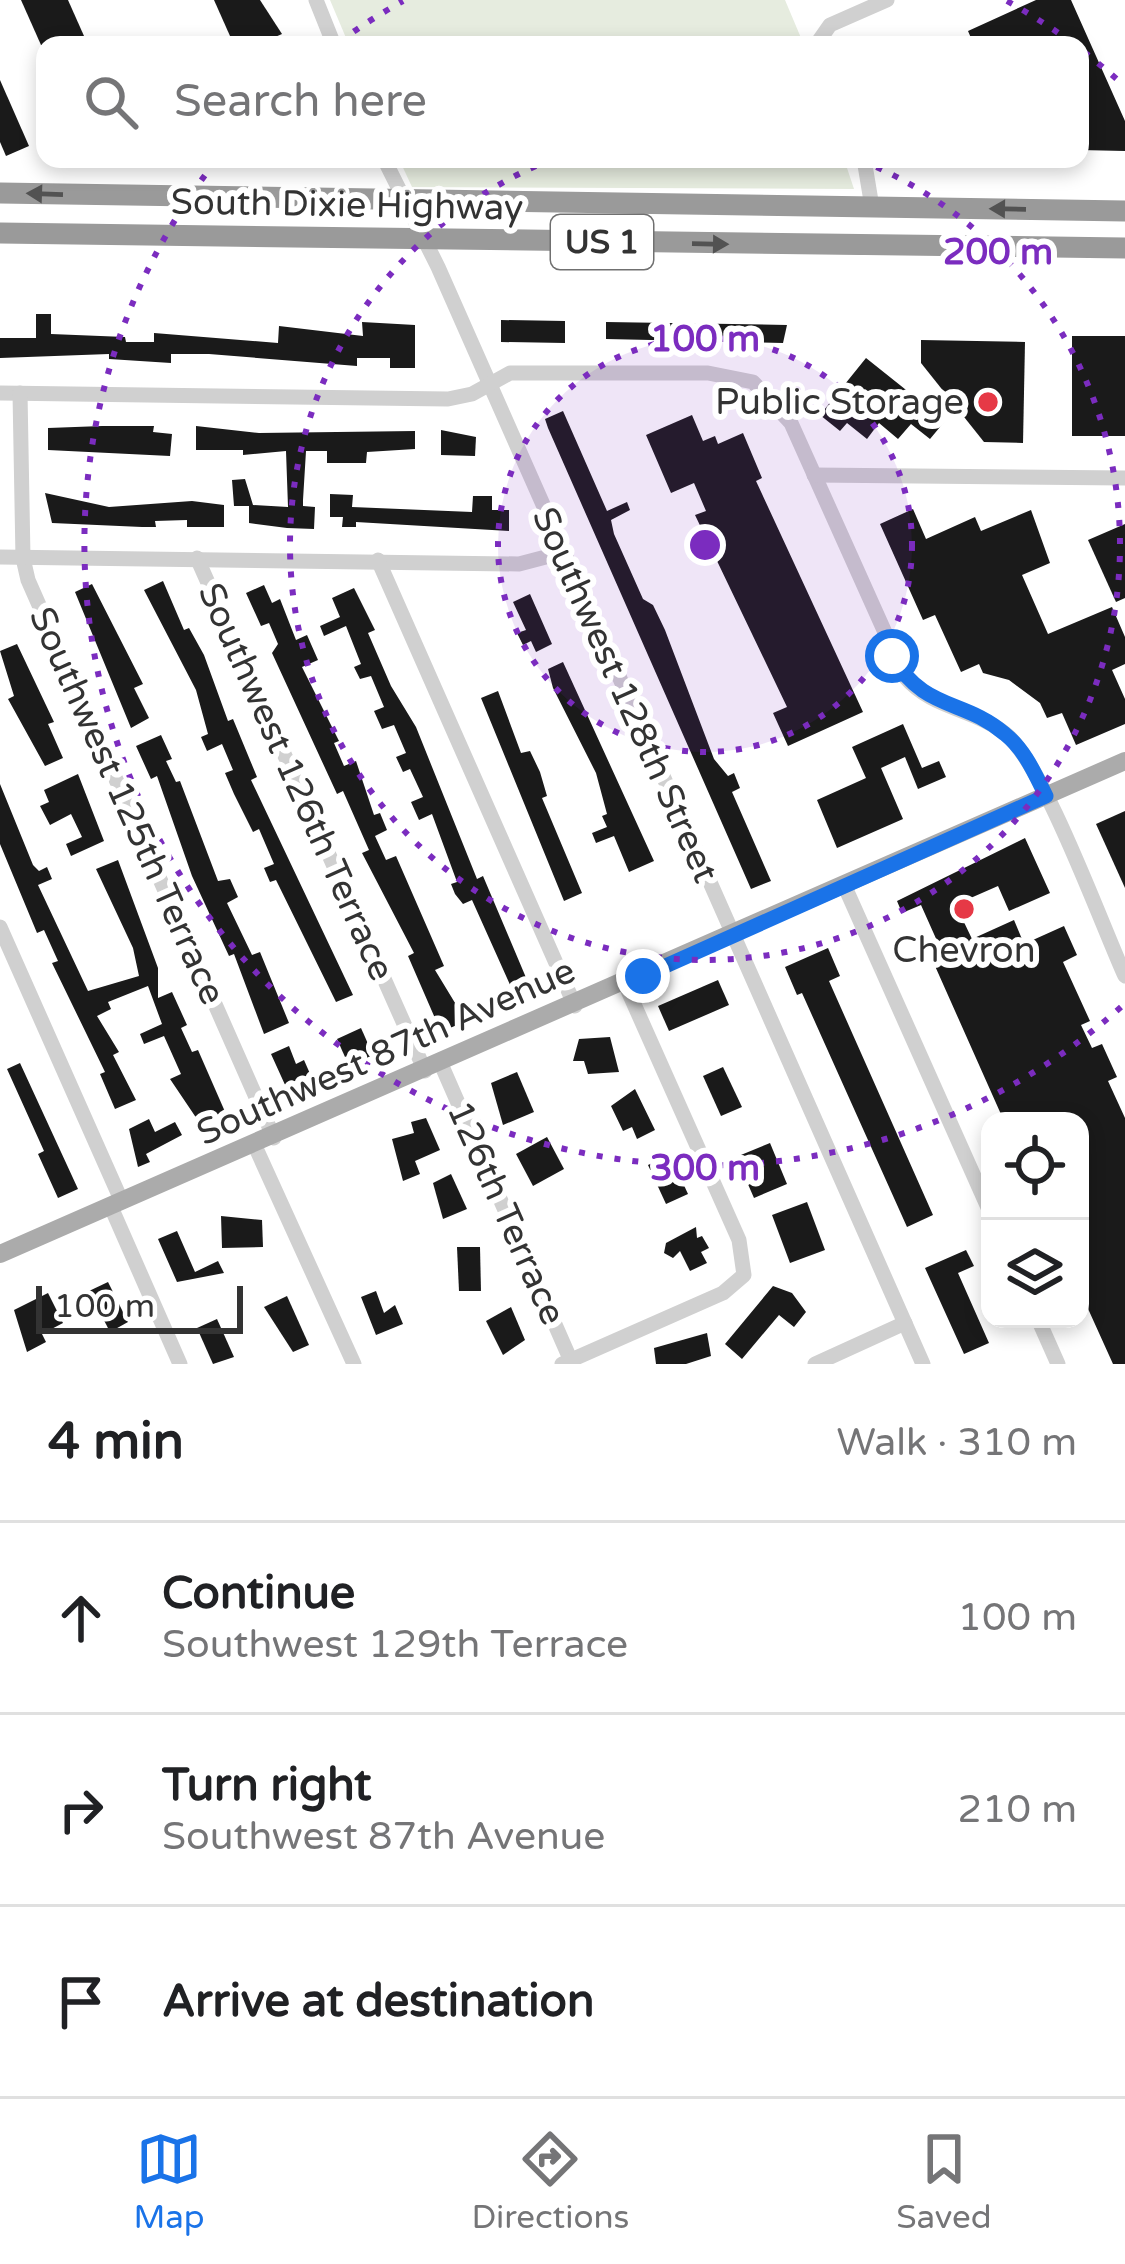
<!DOCTYPE html>
<html lang="en">
<head>
<meta charset="utf-8">
<style>
	:root { --surface:#fff; --page:#f2f2f2; --text:#202124; --muted:#757577; --line:#e0e0e0; --accent:#1a73e8 }
	body { margin:0; font-family:"Varela Round",sans-serif; background:var(--page); color:var(--text) }
	.controls { position:absolute; right:36px; bottom:36px; display:grid; overflow:hidden; border-radius:24px; box-shadow:0 6px 18px #0003 }
	.controls button { width:108px; height:108px; display:grid; place-items:center; padding:0; border:0; border-bottom:3px solid var(--line); background:var(--surface); color:var(--text); font:60px sans-serif }
	.scale { position:absolute; left:36px; bottom:30px; width:207px; box-sizing:border-box; padding-left:12px; border:6px solid #333; border-top:0; font-size:33px; line-height:42px; white-space:nowrap; color:#333; -webkit-text-stroke:9px #fff; paint-order:stroke }
	.stop { position:absolute; width:36px; height:36px; margin:-27px; border:9px solid #1a73e8; border-radius:50%; background:#fff }
	.stop.end { background:#1a73e8; border-color:#fff; box-shadow:0 3px 12px #0008 }
	.list { margin:0; padding:0; list-style:none }
	h2 { display:flex; justify-content:space-between; align-items:center; height:156px; margin:0; padding:0 48px; font-size:51px }
	h2 small { font-size:39px; font-weight:400; color:var(--muted) }
	.list li { display:grid; grid-template-columns:78px 1fr auto; gap:36px; align-items:center; box-sizing:border-box; height:192px; padding:0 48px; border-top:3px solid var(--line) }
	.list b { display:block; font-size:45px; white-space:nowrap }
	.list p { margin:0; font-size:39px; white-space:nowrap; color:var(--muted) }
	.list em { font-size:39px; font-style:normal; color:var(--muted) }
	.icon { flex:none; width:66px; height:66px; fill:none; stroke:currentColor; stroke-width:2; stroke-linecap:round; stroke-linejoin:round }
	.map { position:relative; flex:none; width:1125px; height:1364px; overflow:hidden }
	.search { position:absolute; background:var(--surface); box-shadow:0 6px 18px #0003; left:36px; right:36px; top:36px; height:132px; display:flex; align-items:center; gap:30px; box-sizing:border-box; padding:0 42px; border-radius:24px; color:var(--muted); font-size:45px }
	.sheet { height:732px; background:var(--surface) }
	nav { display:flex; justify-content:space-around; align-items:center; box-sizing:border-box; height:168px; border-top:3px solid var(--line); background:var(--surface); font-size:33px; color:var(--muted) }
	nav a { display:grid; justify-items:center; gap:6px }
	nav .on { color:var(--accent) }
	.map>svg:first-child { display:block }
	.green { fill:#e6ecdf }
	.building { fill:#1a1a1a }
	.lines { fill:none; stroke-linecap:round; stroke-linejoin:round }
	.minor { stroke:#d0d0d0; stroke-width:15 }
	.major { stroke:#ababab; stroke-width:18 }
	.highway { stroke:#9a9a9a; stroke-width:21 }
	.oneway { fill:#525252 }
	.route { stroke:#1a73e8; stroke-width:15 }
	.ring { fill:none; stroke:#7b2cbf; stroke-width:6; stroke-dasharray:6 12 }
	.poi-dot { fill:#e63946; stroke:#fff; stroke-width:4.5 }
	.labels { text-anchor:middle; dominant-baseline:central; stroke-width:12; stroke-linejoin:round; paint-order:stroke }
	.shield { fill:#fff; stroke:#707070; stroke-width:3 }
	.shield-label { font-size:33px; font-weight:bold; fill:#333 }
	.street-label { font-size:36px; fill:#333; stroke:#fff }
	.poi-label { font-size:36px; fill:#333; stroke:#fff; text-anchor:end }
	.centre { fill:#7b2cbf; stroke:#fff; stroke-width:6 }
	.ring-label { font-size:36px; text-anchor:middle; font-weight:bold; fill:#7b2cbf; stroke:#fff; stroke-width:12; stroke-linejoin:round; paint-order:stroke }
</style>
</head>
<body>
<div class="map">
<svg width="1125" height="1364" viewBox="0 0 1125 1364">
	<rect width="100%" height="100%" fill="#fff"/>
	<g class="green">
		<polygon points="330,0 785,0 804,45 349,45"/>
		<polygon points="399,159 844,159 854,189 412,187"/>
	</g>
	<g class="building">
		<polygon points="21,0 68,0 88,45 41,45"/>
		<polygon points="214,0 260,0 282,34 257,45 234,45"/>
		<polygon points="1036,0 1071,0 1125,121 1125,151 1080,150 1080,45 974,45 968,31"/>
		<polygon points="0,80 29,146 6,156 0,142"/>
		<polygon points="36,314 51,314 51,334 125,337 126,342 154,342 154,333 278,343 279,326 363,336 362,322 415,325 415,368 390,368 390,358 357,358 357,366 209,354 171,354 171,363 109,359 109,354 0,358 0,338 36,338"/>
		<polygon points="501,320 565,321 565,343 501,342"/>
		<polygon points="606,322 787,325 783,343 606,339"/>
		<rect x="1072" y="336" width="53" height="100"/>
		<polygon points="921,340 1025,342 1023,443 984,442 921,363"/>
		<polygon points="866,358 945,421 930,439 911,424 898,439 879,423 867,439 847,423 840,431 820,415"/>
		<polygon points="563,411 607,511 627,502 630,510 611,520 614,534 643,599 653,605 665,630 714,759 728,776 734,773 740,788 732,792 771,881 751,889 548,428 545,419"/>
		<polygon points="692,415 703,441 715,436 718,444 743,433 762,478 756,481 863,712 788,746 773,713 787,707 695,515 706,511 694,483 671,493 646,435"/>
		<polygon points="102,426 154,426 153,432 172,434 170,456 48,450 48,428"/>
		<polygon points="196,426 259,433 415,431 415,449 367,452 366,463 327,463 327,451 306,451 303,500 303,506 315,507 314,529 287,528 249,523 249,506 234,506 232,480 245,479 253,505 288,507 286,451 243,455 243,450 196,450"/>
		<polygon points="441,430 476,437 475,456 441,455"/>
		<polygon points="45,493 109,507 192,501 224,505 224,527 187,527 187,520 155,521 156,527 142,527 52,523"/>
		<polygon points="330,494 353,495 352,507 472,512 473,496 492,496 492,510 509,510 509,531 356,522 356,527 342,527 343,517 330,517"/>
		<polygon points="913,509 926,539 975,517 981,531 1031,510 1050,563 1022,575 1048,634 1112,607 1125,637 1125,664 1112,670 1125,699 1125,724 1076,745 1062,713 1047,718 1040,703 1009,680 983,673 979,664 961,672 935,615 923,620 880,524"/>
		<polygon points="1125,524 1125,598 1116,602 1088,540"/>
		<polygon points="163,581 184,630 189,628 204,655 228,721 233,719 257,777 251,780 353,995 336,1002 276,880 270,882 264,868 274,864 259,829 253,832 234,794 225,773 233,770 222,744 207,751 201,737 208,734 196,690 144,590"/>
		<polygon points="92,584 143,684 134,688 149,718 131,728 75,592"/>
		<polygon points="264,585 272,603 280,599 296,640 307,635 318,660 302,667 339,741 334,743 344,766 356,761 374,815 380,813 387,830 375,836 386,860 396,856 444,966 435,970 466,1021 441,1032 408,956 414,953 362,853 369,850 343,791 337,794 272,653 278,644 269,623 261,626 246,593"/>
		<polygon points="354,588 375,630 368,633 391,686 416,727 477,879 483,876 527,980 511,987 472,900 463,904 455,894 451,884 457,882 432,814 419,820 411,802 423,797 410,769 403,772 396,757 406,753 394,725 382,729 374,711 384,707 371,676 360,679 354,667 361,664 346,626 324,636 320,626 340,617 332,598"/>
		<polygon points="530,594 552,644 536,652 531,641 523,645 517,633 526,630 513,602"/>
		<polygon points="17,644 54,722 48,724 63,758 45,766 8,699 14,696 0,651"/>
		<polygon points="563,662 654,861 629,872 614,836 596,843 592,833 607,827 602,816 607,814 596,773 553,688 548,669"/>
		<polygon points="498,691 521,753 530,751 540,772 547,796 542,798 582,893 564,901 481,698"/>
		<polygon points="903,724 922,768 939,761 946,777 918,789 905,757 881,768 903,819 837,848 817,800 866,778 852,747"/>
		<polygon points="161,735 172,759 166,761 176,782 180,781 218,881 230,879 238,897 227,903 252,955 260,952 289,1023 264,1034 234,954 229,956 192,876 157,776 151,779 136,746"/>
		<polygon points="78,774 104,841 71,856 66,844 82,837 71,814 50,825 40,806 49,802 44,790"/>
		<polygon points="0,784 33,865 39,871 47,867 52,879 38,885 88,991 139,976 133,948 96,869 118,860 158,968 158,998 172,992 187,1025 181,1028 192,1052 198,1050 226,1114 201,1125 170,1079 181,1074 164,1036 144,1044 140,1034 162,1024 148,986 108,1002 111,1009 97,1016 119,1052 113,1055 136,1100 115,1109 100,1074 105,1072 52,963 58,961 44,930 37,933 0,844"/>
		<polygon points="1125,811 1125,888 1096,824"/>
		<polygon points="1025,838 1050,893 1009,911 998,886 966,900 972,914 962,918 972,939 1014,920 1024,944 1064,926 1077,955 1063,962 1090,1021 1081,1025 1092,1048 1102,1044 1117,1077 1108,1081 1125,1118 1125,1364 1113,1364 1080,1291 1080,1121 1004,1121 931,957 942,952 921,905 902,913 897,901"/>
		<polygon points="828,948 840,976 829,981 933,1215 907,1227 802,993 797,995 785,967"/>
		<polygon points="718,980 729,1005 669,1031 658,1006"/>
		<polygon points="361,1028 373,1055 349,1066 337,1039"/>
		<polygon points="610,1037 619,1072 588,1074 584,1061 573,1061 579,1039"/>
		<polygon points="289,1046 296,1064 304,1060 311,1076 286,1087 271,1054"/>
		<polygon points="20,1063 78,1189 58,1198 38,1154 44,1151 7,1069"/>
		<polygon points="723,1067 742,1107 721,1116 703,1076"/>
		<polygon points="517,1072 534,1112 503,1125 491,1083"/>
		<polygon points="635,1089 655,1130 637,1139 632,1127 623,1131 611,1106"/>
		<polygon points="426,1118 440,1150 415,1161 420,1174 403,1181 392,1139 414,1133 411,1122"/>
		<polygon points="149,1119 155,1132 175,1122 182,1135 146,1154 150,1162 138,1167 129,1129"/>
		<polygon points="547,1137 564,1169 533,1186 516,1154"/>
		<polygon points="770,1143 787,1184 754,1198 736,1157"/>
		<polygon points="670,1155 688,1194 666,1204 648,1165"/>
		<polygon points="451,1174 467,1209 443,1219 433,1183"/>
		<polygon points="807,1202 825,1250 790,1263 772,1215"/>
		<polygon points="221,1216 262,1220 263,1247 222,1248"/>
		<polygon points="696,1227 697,1238 702,1236 709,1248 701,1252 707,1263 690,1271 680,1251 673,1258 664,1253 666,1243"/>
		<polygon points="177,1231 195,1272 218,1261 224,1273 177,1282 158,1239"/>
		<polygon points="457,1247 480,1247 481,1291 459,1291"/>
		<polygon points="966,1250 974,1266 958,1273 989,1343 964,1354 925,1268"/>
		<polygon points="108,1282 128,1322 110,1332 89,1291"/>
		<polygon points="773,1286 792,1293 806,1312 794,1327 779,1315 742,1359 725,1344"/>
		<polygon points="376,1291 384,1313 395,1305 403,1324 376,1335 361,1297"/>
		<polygon points="48,1293 63,1323 42,1334 46,1342 27,1352 14,1310"/>
		<polygon points="287,1296 309,1345 293,1352 264,1307"/>
		<polygon points="511,1307 525,1340 503,1355 486,1321"/>
		<polygon points="217,1319 234,1357 213,1364 197,1328"/>
		<polygon points="707,1333 711,1356 686,1364 656,1364 654,1348"/>
	</g>
	<g class="lines">
		<g class="minor">
			<polyline points="316,0 334,45"/>
			<polyline points="816,45 830,25 887,0"/>
			<polyline points="384,159 438,267 923,1364"/>
			<polyline points="864,159 872,207"/>
			<path d="M0,393L448,399L472,394L510,373H708L753,382L791,423L905,677C933,710 976,708 1008,736C1045,769 1101,923 1125,976"/>
			<polyline points="20,393 23,558 28,580 274,1138"/>
			<polyline points="814,475 1125,478"/>
			<polyline points="0,557 519,564 561,553"/>
			<polyline points="197,558 425,1071"/>
			<polyline points="378,560 575,1006"/>
			<polyline points="845,887 990,1212"/>
			<polyline points="0,927 122,1202"/>
			<polyline points="441,1064 571,1361"/>
			<polyline points="255,1146 354,1364"/>
			<polyline points="111,1207 180,1364"/>
			<polyline points="1038,1319 1058,1364"/>
			<polyline points="562,1364 723,1293 744,1275 739,1240 625,984"/>
			<polyline points="815,1364 905,1323"/>
		</g>
		<polyline class="major" points="0,1254 1125,761"/>
		<g class="highway">
			<polyline points="0,193 1125,211"/>
			<polyline points="0,233 1125,248"/>
		</g>
	</g>
	<defs><path id="oneway-solid" d="M-6-.8H1V-3.2L6.5 0L1 3.2V.8H-6Z" transform="scale(3)"/></defs>
	<g class="oneway">
		<use href="#oneway-solid" transform="translate(45 194) rotate(-178)"/>
		<use href="#oneway-solid" transform="translate(1008 209) rotate(-179)"/>
		<use href="#oneway-solid" transform="translate(710 244) rotate(1)"/>
	</g>
	<g class="lines">
		<path class="route" d="M643,976L1046,796C1035,774 1025,750 1005,734C963,698 925,712 892,656"/>
	</g>
	<circle cx="705" cy="545" r="207" fill="#7b2cbf" fill-opacity=".12"/>
	<g class="ring">
		<circle cx="705" cy="545" r="207"/>
		<path d="M860 160A415 415 0 1 1 550 160"/>
		<path d="M1121 1007A622 622 0 0 1 215 162M339 42A622 622 0 0 1 403 1M1007 1A622 622 0 0 1 1071 42M1084 52A622 622 0 0 1 1121 83"/>
	</g>
	<g class="poi-dot">
		<circle cx="988" cy="402" r="12"/>
		<circle cx="964" cy="909" r="12"/>
	</g>
	<g class="labels">
		<rect class="shield" x="551" y="215" width="102" height="54" rx="9"/>
		<g class="shield-label">
			<text x="602" y="242">US 1</text>
		</g>
		<g class="street-label">
			<text transform="translate(347 205) rotate(1)">South Dixie Highway</text>
			<text transform="translate(625 695) rotate(66)">Southwest 128th Street</text>
			<text transform="translate(296 782) rotate(66)">Southwest 126th Terrace</text>
			<text transform="translate(127 806) rotate(66)">Southwest 125th Terrace</text>
			<text transform="translate(386 1052) rotate(-24)">Southwest 87th Avenue</text>
			<text transform="translate(506 1213) rotate(66)">126th Terrace</text>
		</g>
		<g class="poi-label">
			<text x="964" y="402">Public Storage</text>
			<text x="964" y="950" text-anchor="middle">Chevron</text>
		</g>
	</g>
	<circle cx="705" cy="545" r="18" class="centre"/>
	<g class="ring-label">
		<text x="998" y="264">200 m</text>
		<text x="705" y="351">100 m</text>
		<text x="705" y="1180">300 m</text>
	</g>
</svg>
<div class="controls">
<button><svg class="icon" aria-label="locate" viewBox="0 0 24 24"><circle cx="12" cy="12" r="6"/><path d="M12 2v4M12 18v4M2 12h4M18 12h4"/></svg></button>
<button><svg class="icon" aria-label="layers" viewBox="0 0 24 24"><path d="M12 4l9 5-9 5-9-5zM3 14l9 5 9-5"/></svg></button>
</div>
<div class="scale">100 m</div>
<div class="stop" style="left:892px;top:656px"></div>
<div class="stop end" style="left:643px;top:976px"></div>
<div class="search"><svg class="icon" aria-label="search" viewBox="0 0 24 24"><circle cx="10" cy="10" r="6"/><path d="M15 15l6 6"/></svg>Search here</div>
</div>
<section class="sheet">
<h2>4 min<small>Walk · 310 m</small></h2>
<ul class="list">
<li><svg class="icon" aria-label="ahead" viewBox="0 0 24 24"><path d="M12 20V5M6 11l6-6 6 6"/></svg><div><b>Continue</b><p>Southwest 129th Terrace</p></div><em>100 m</em></li>
<li><svg class="icon" aria-label="right" viewBox="0 0 24 24"><path d="M7 20v-9h11M14 6l5 5-5 5"/></svg><div><b>Turn right</b><p>Southwest 87th Avenue</p></div><em>210 m</em></li>
<li><svg class="icon" aria-label="arrive" viewBox="0 0 24 24"><path d="M6 21V4h12l-3 4 3 4H6"/></svg><div><b>Arrive at destination</b></div></li>
</ul>
</section>
<nav>
<a class="on"><svg class="icon" aria-label="map" viewBox="0 0 24 24"><path d="M3 6l6-2 6 2 6-2v14l-6 2-6-2-6 2zM9 4v14M15 6v14"/></svg>Map</a>
<a><svg class="icon" aria-label="directions" viewBox="0 0 24 24"><path d="M12 3l9 9-9 9-9-9zM9 14v-3h6M13 9l2 2-2 2"/></svg>Directions</a>
<a><svg class="icon" aria-label="saved" viewBox="0 0 24 24"><path d="M7 4h10v16l-5-4-5 4z"/></svg>Saved</a>
</nav>
</body>
</html>
